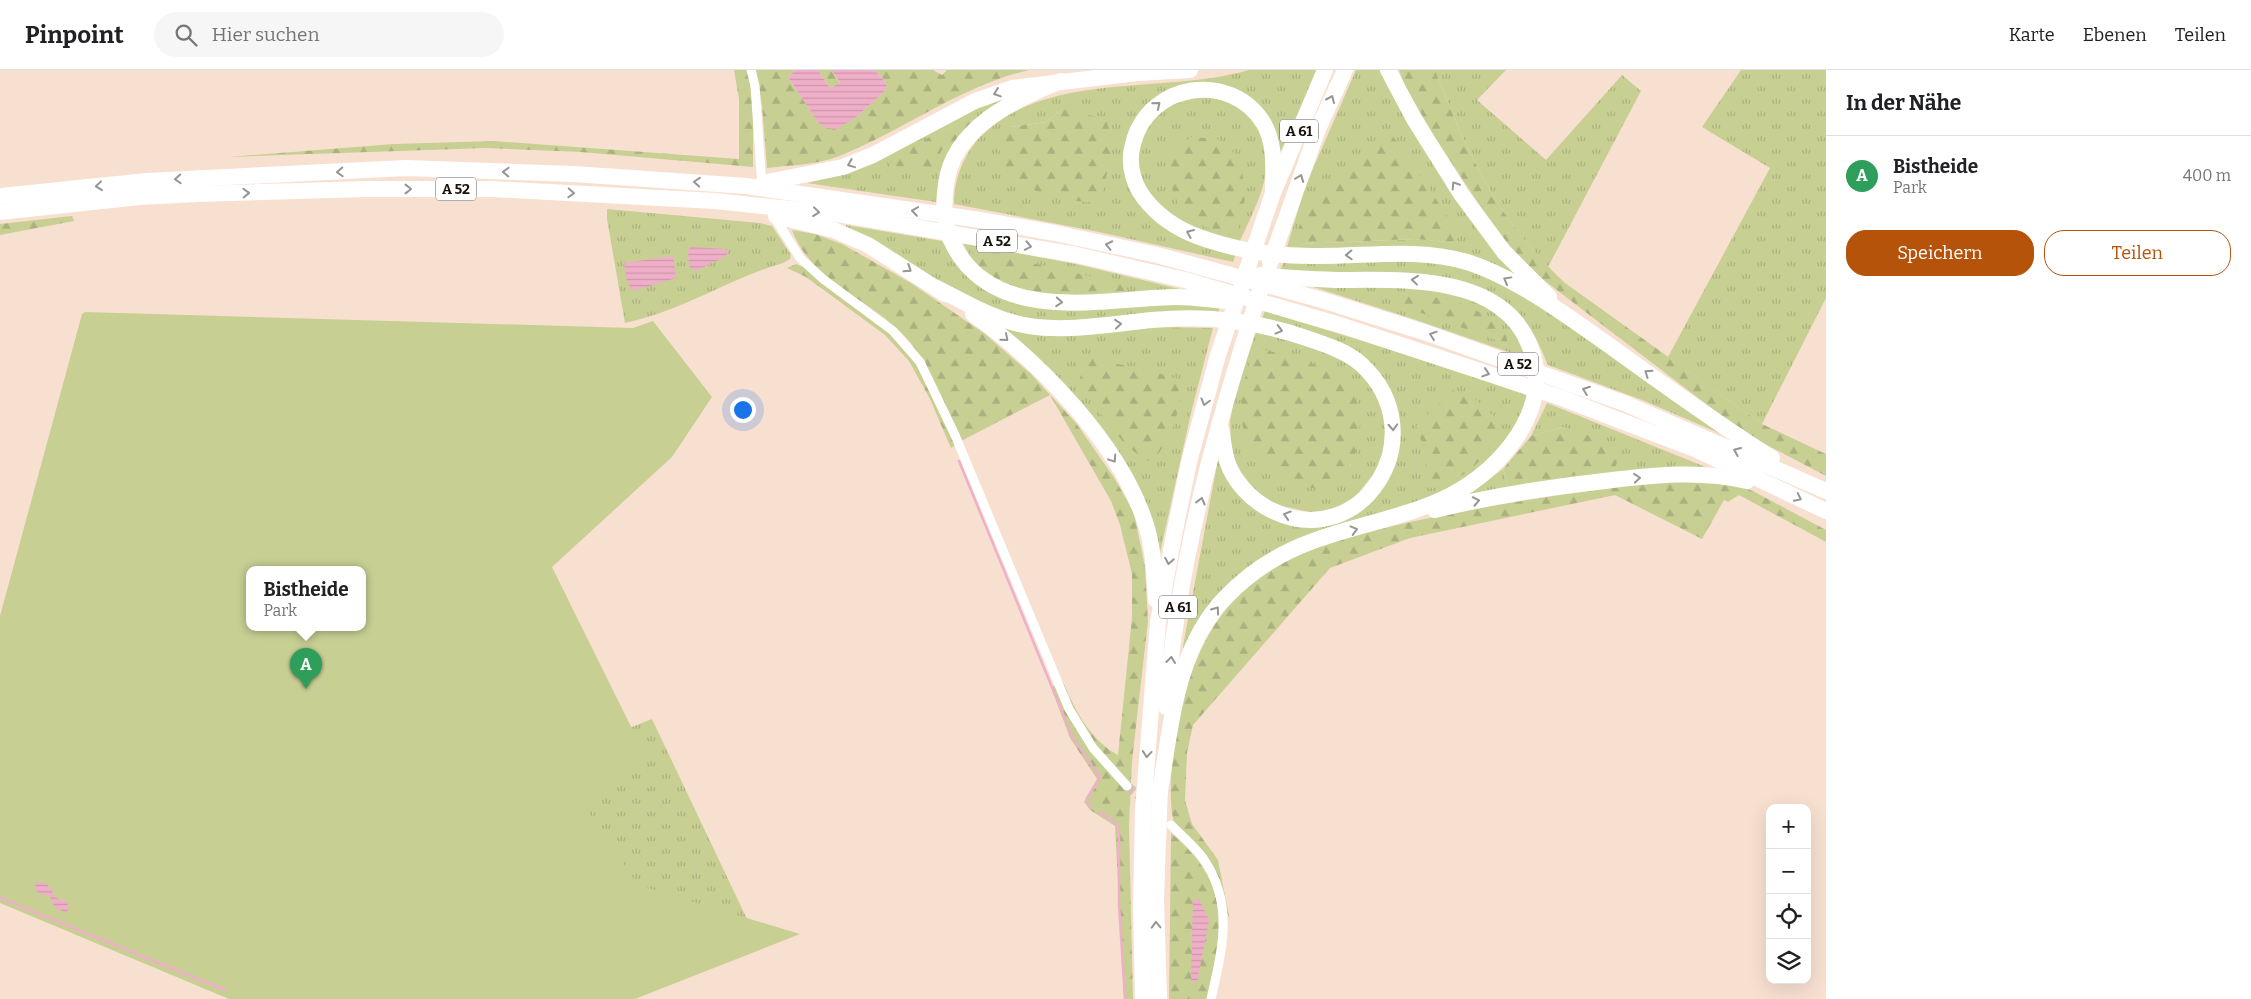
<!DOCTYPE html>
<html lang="de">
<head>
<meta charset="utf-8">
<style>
	:root { --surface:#fff; --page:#f6f6f6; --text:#202124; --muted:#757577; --line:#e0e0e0; --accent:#b45309 }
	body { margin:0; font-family:Bitter,serif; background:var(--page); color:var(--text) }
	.controls { position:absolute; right:15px; bottom:15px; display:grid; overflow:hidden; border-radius:10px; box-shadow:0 5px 20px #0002 }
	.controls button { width:45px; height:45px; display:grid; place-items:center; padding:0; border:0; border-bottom:1px solid var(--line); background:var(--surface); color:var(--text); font:25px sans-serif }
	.you { position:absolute; left:742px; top:339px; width:18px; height:18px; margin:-12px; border:4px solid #fff; border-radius:50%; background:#1a73e8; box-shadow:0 0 0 8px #1a73e833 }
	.badge { display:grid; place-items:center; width:32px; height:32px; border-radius:50%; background:var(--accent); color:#fff; font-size:16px; font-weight:700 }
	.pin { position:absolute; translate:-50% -41px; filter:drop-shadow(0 1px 2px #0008) }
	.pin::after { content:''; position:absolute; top:26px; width:18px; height:15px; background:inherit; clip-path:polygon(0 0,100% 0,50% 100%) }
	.popup { position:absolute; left:246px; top:496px; width:120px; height:65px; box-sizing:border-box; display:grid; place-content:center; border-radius:10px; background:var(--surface); filter:drop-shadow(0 1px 4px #0005); font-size:16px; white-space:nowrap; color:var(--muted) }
	.popup b { font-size:19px; color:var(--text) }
	.popup::after { content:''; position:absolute; left:50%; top:100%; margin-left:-10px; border:10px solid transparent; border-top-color:var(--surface) }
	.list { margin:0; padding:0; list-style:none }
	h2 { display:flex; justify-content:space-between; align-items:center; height:65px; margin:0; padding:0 20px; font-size:21px }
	h2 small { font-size:16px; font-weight:400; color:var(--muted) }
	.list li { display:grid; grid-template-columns:32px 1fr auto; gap:15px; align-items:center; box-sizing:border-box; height:80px; padding:0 20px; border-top:1px solid var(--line) }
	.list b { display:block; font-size:19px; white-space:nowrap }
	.list p { margin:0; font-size:16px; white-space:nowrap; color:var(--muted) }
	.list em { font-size:16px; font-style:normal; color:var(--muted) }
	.actions { display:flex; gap:10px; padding:15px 20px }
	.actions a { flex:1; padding:11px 0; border:1px solid var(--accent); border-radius:20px; text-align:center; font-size:18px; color:var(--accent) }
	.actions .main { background:var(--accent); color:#fff }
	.icon { flex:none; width:28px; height:28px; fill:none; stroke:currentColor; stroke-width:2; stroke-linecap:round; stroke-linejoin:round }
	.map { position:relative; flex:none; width:1826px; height:929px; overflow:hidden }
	header { display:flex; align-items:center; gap:30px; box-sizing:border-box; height:70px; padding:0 25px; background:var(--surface); border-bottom:1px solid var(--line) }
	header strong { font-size:24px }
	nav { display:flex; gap:28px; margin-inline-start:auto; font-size:18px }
	.search { width:350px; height:45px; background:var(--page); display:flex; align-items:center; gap:12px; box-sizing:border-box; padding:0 18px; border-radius:28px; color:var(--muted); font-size:19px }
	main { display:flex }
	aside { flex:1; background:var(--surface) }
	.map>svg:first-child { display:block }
	.grass { fill:url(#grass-tufts); fill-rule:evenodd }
	.forest { fill:url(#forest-firs) }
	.park { fill:#c8cf93; fill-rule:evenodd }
	.water { fill:url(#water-rules) }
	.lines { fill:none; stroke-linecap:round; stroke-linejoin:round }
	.stream { stroke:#efafc8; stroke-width:2.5 }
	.minor-tunnel { stroke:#d7c1b4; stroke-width:9; stroke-dasharray:9 4.5; stroke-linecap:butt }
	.minor { stroke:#fff; stroke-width:9 }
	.motorway { stroke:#fff; stroke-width:16 }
	.oneway { stroke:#989492 }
	.labels { text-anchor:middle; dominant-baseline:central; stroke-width:5; stroke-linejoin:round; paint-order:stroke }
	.shield { fill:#fff; stroke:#5f5956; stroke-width:1 }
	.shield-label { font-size:14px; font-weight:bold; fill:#1b120d }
</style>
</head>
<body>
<header>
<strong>Pinpoint</strong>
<div class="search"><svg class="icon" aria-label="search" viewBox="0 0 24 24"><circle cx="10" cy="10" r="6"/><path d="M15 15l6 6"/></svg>Hier suchen</div>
<nav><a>Karte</a><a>Ebenen</a><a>Teilen</a></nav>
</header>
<main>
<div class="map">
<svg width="1826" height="929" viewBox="0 0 1826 929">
	<defs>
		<pattern id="grass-tufts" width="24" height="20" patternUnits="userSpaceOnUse" patternTransform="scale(1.25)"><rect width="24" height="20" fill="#c8cf93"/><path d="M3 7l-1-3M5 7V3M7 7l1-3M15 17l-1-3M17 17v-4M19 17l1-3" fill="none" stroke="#abb17e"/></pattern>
		<pattern id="forest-firs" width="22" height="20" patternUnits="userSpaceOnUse" patternTransform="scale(1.25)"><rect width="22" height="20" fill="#c8cf93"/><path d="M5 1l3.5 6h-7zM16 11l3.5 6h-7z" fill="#abb17e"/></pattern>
		<pattern id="water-rules" width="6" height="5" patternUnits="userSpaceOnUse" patternTransform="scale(1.25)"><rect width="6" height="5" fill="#efafc8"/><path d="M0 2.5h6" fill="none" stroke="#cc96ab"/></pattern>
	</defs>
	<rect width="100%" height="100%" fill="#f8e0d1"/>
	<g class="grass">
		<path d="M1249,0H1318L1278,87L1266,51L1194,16L1133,65L1142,133L1236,184L1233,192L1099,162L954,134C954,108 964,84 982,65C1051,0 1161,25 1249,0ZM1063,39L1005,98L1010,57L1046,52Z"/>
		<path d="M1356,0H1384L1537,221L1489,195L1286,180L1305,117ZM1327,115L1456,173L1415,169L1300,174Z"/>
		<path d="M1435,0H1506L1477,30L1546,90L1622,5L1641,21L1548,197C1490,135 1466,78 1435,0Z"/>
		<polygon points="1741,0 1826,0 1826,228 1762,354 1668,287 1770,98 1702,57"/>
		<path d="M1022,20L993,40L939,112L936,132L807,113L838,106L980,35ZM976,44L950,82L944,76L945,61Z"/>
		<path d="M1205,25C1215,28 1230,29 1238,35C1262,52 1271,85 1264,112C1259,132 1248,153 1239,173L1189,160L1154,135L1141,110L1138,91L1139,70L1163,37Z"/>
		<path d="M607,139L760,153L772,156L791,185L790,189L783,193C729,209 682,241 625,253L607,149Z"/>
		<polygon points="846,155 942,171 962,201 980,216 1220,236 1217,247 1058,255 985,238 846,158"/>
		<polygon points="963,173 1076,194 1209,226 1073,226 1125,221 970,186"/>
		<path d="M1387,188L1459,194L1524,223L1733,369L1642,330L1548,295C1535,265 1532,255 1506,234L1318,203L1280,201L1284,191Z"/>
		<polygon points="1301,213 1393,213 1479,231 1512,257 1526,288 1410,248"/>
		<polygon points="1265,241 1431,292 1529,326 1526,339 1501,380 1464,414 1250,499 1182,592 1183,576 1221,373 1250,429 1327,451 1392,392 1377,305 1261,251"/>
		<polygon points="994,254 1213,258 1191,343 1158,492 1137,420"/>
		<path d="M1256,262L1306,275L1331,284L1350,294L1370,310L1389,359L1381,395L1355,427L1336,438L1314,443L1273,434L1254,419L1236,396L1231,374L1230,351L1235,325ZM1255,278L1312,294L1351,395L1334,414Z"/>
		<polygon points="1547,333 1713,400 1460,431 1503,399 1508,416 1564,357 1531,366"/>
		<polygon points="652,649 747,849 591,838 530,697"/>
	</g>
	<g class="forest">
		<polygon points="734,0 748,0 753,35 753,97 581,82 486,78 228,87 394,74 494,71 739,89 739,29"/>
		<path d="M756,0H795L788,7L820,55L854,49L885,21L887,16L881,6L874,0H933L942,5L947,0H1029C961,16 906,59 842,85C819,95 791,95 767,98L762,36Z"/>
		<polygon points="818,0 832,0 840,14 830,18"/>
		<path d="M1399,0H1435C1468,84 1497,150 1565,213L1762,354L1826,384V406L1744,363L1541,208L1505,171L1480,136L1434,66L1404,14Z"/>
		<polygon points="1063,39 1106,49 1113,73 1101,133 1064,130 1018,115 1005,98 997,72 1010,57 1046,52"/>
		<polygon points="977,43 950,83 944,76 930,102 888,101 895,81 945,61"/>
		<polygon points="1388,59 1459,163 1456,173 1415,169 1300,174 1296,165 1309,136 1326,115"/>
		<polygon points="1191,67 1218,69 1239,87 1246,123 1238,161 1228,166 1189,150 1178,133 1165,102 1169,82"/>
		<polygon points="72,146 74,151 0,165 0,154"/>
		<path d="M792,160L815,164L842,174L911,213L985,264L1031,304L1076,353L1115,409L1134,443L1145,497L1148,551L1132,691L1129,755L1133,929H1124L1115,756L1090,740L1084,732L1097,709L1070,668L1051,617L1063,612C1075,640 1090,670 1118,685L1132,547V504L1120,455L1111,431L1050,325L961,371C946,341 930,298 910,272C876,231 811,213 792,160Z"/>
		<polygon points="974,181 985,182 1123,214 1125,221 1073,226 1030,223 986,206 970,186"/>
		<path d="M796,194L806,198C835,221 873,244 898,271C925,301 940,338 957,374L951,378L930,329L909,291L885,265L806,207L787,198Z"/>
		<path d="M1409,225C1425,226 1444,227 1460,233C1475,240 1511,255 1507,274L1402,236Z"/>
		<path d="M1255,278C1278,283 1307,288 1327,301C1333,305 1339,311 1344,316C1348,319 1353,322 1355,326C1362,343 1360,357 1357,375C1355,389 1346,408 1332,415C1319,421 1297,418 1285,410C1231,377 1234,331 1255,278Z"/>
		<path d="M1088,288L1148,300L1178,309L1180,333L1171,365L1152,393C1120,378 1098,340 1079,310Z"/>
		<path d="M1453,320L1472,326L1502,354C1492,385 1462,414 1429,418L1423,410L1427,387L1416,356Z"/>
		<polygon points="1564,357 1613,374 1618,388 1615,399 1508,416 1503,399 1531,366"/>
		<path d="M1677,410L1733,413L1753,421L1826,460V472L1739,425L1728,432L1724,430L1702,469L1615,425L1410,468L1330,498L1193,655L1187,683L1185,730L1192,754L1218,790L1230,851C1224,833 1219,810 1210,793C1207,787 1201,782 1197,777C1191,771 1175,756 1173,749C1167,720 1174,664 1182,635C1195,582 1219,534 1266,502C1303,476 1349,467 1393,456C1487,434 1582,421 1677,410Z"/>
		<path d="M1171,763C1233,815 1222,858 1208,929H1169Z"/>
	</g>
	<path class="park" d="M85,242L633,258L653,251L712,327L672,387L552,497L648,691L580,729L640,818L644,817L800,864L635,929H229L0,833V546L82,244ZM250,500H362V558H250Z"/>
	<g class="water">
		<polygon points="795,0 818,0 830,18 840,13 832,0 874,0 881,6 887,16 885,21 854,49 834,60 820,55 788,7"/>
		<polygon points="691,177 726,179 728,182 726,186 696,201 689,197 688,180"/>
		<polygon points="673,186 676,208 633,221 627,212 624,193"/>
		<path d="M40,812C49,814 52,818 54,827L67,832L69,839L66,842L56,839L49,826L38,823L35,819L36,813Z"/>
		<polygon points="1199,829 1209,850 1197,912 1191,912 1193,830"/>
	</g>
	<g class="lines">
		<g class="stream">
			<polyline points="959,391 1072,666 1100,708 1087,728 1087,732 1091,737"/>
			<polyline points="1099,742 1115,752 1119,758 1119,835 1125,929"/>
			<polyline points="0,828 225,920"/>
		</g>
		<polyline class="minor-tunnel" points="1127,716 1145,731"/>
		<g class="minor">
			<polyline points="751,0 755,16 762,117"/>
			<polyline points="773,145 800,188 823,209 893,261 920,292 955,365 1069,639 1093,678 1127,716"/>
			<path d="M1171,755C1181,765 1194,776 1203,788C1235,834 1222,880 1211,929"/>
		</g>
		<g class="motorway">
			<polyline points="1388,0 1414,49 1461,124 1504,182 1549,227"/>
			<path d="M1061,11C1015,29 953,58 946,114C942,143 945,166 962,189C1010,253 1109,228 1176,227C1194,227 1212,230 1229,231"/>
			<polyline points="763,113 843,97 873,85 975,31 1012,18 1137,3 1190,0"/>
			<path d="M1273,123C1273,100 1276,75 1264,54C1232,0 1148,12 1133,74C1127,95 1134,118 1149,134C1165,152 1185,163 1208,170C1241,181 1278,186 1312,186C1364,187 1417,177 1467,192C1515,207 1569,247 1610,276C1663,314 1716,353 1772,388"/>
			<polyline points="0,126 147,111 406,98 574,104 746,116 980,150 1055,163 1157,185 1322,230 1424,262 1624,333 1826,421"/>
			<polyline points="0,142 139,127 197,124 365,119 493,119 715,131 838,144 1077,185 1185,210 1340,255 1562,328 1616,349 1695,379 1826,441"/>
			<polyline points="776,146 834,160 868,175 945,224"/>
			<polyline points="1270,193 1318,59 1345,0"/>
			<path d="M937,218C966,233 996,251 1029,256C1069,262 1111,254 1152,250C1204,245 1259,251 1309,269C1327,275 1348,282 1362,295C1437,365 1362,485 1271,440C1251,430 1234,412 1227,391C1224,381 1223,369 1221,359"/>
			<path d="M973,244C1040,292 1121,375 1146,455C1154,480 1154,505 1156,530"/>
			<path d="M1435,440C1488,427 1542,418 1596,412C1647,406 1697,399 1747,411"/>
			<path d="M1166,637C1177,495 1216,356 1260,221"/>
			<path d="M1159,726C1171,660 1175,578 1226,527C1250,502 1280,483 1313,471C1390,443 1467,442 1518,365C1532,343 1540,320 1535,293C1516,202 1407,210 1336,210C1311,209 1286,208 1260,205"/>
			<polyline points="1143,929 1141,836 1143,740 1158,552 1173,470 1189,392 1218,285 1273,123 1325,0"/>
			<polyline points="1159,929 1156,829 1160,716"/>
		</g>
	</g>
	<defs><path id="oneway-chevron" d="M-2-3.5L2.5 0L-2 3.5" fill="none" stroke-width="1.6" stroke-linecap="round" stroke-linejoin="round" transform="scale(1.25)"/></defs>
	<g class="oneway">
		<use href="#oneway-chevron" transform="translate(997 23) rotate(161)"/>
		<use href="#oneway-chevron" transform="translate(1331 29) rotate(-66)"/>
		<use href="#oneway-chevron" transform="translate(1157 35) rotate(-40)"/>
		<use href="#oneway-chevron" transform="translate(851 94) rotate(158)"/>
		<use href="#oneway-chevron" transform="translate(340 102) rotate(177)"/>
		<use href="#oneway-chevron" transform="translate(506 102) rotate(-178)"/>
		<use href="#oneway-chevron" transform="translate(1300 108) rotate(-69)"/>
		<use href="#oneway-chevron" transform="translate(178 109) rotate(177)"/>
		<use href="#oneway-chevron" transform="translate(697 112) rotate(-175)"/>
		<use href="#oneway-chevron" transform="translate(1455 115) rotate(-123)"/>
		<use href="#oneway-chevron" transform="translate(99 116) rotate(174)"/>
		<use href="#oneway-chevron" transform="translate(408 119)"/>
		<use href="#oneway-chevron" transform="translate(246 123) rotate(-2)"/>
		<use href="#oneway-chevron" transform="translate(571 123) rotate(3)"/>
		<use href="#oneway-chevron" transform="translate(915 141) rotate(-172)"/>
		<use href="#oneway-chevron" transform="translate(816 142) rotate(6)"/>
		<use href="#oneway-chevron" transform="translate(1190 163) rotate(-157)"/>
		<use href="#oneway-chevron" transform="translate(1109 175) rotate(-168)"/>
		<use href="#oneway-chevron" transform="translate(1028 176) rotate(11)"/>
		<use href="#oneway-chevron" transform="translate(1349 185) rotate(178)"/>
		<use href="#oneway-chevron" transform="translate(908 199) rotate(33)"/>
		<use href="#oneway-chevron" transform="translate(1415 210) rotate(-174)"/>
		<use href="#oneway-chevron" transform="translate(1507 210) rotate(-151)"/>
		<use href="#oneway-chevron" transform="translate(1059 232) rotate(4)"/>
		<use href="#oneway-chevron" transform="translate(1118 254) rotate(-5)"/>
		<use href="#oneway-chevron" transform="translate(1279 260) rotate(15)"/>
		<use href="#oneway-chevron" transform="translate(1433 265) rotate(-161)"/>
		<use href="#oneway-chevron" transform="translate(1005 268) rotate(41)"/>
		<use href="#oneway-chevron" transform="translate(1486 303) rotate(18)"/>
		<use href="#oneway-chevron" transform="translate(1648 303) rotate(-145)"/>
		<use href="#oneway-chevron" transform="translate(1586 320) rotate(-160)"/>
		<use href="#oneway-chevron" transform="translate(1205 332) rotate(105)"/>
		<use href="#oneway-chevron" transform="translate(1393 357) rotate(87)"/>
		<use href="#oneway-chevron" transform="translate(1737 381) rotate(-157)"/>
		<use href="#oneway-chevron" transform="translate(1113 389) rotate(56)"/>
		<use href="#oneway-chevron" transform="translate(1637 408) rotate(-5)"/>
		<use href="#oneway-chevron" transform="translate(1798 428) rotate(26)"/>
		<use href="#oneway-chevron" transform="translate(1201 431) rotate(-76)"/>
		<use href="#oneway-chevron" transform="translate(1476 431) rotate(-11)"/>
		<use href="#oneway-chevron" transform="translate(1287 445) rotate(-163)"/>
		<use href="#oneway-chevron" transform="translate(1354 460) rotate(-15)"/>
		<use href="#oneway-chevron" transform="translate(1169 491) rotate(100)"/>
		<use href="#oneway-chevron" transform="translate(1216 540) rotate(-54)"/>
		<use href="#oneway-chevron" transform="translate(1171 590) rotate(-84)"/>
		<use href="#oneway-chevron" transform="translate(1147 684) rotate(95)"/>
		<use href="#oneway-chevron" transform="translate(1156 855) rotate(-92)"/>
	</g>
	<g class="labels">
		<g class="shield">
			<rect x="1280" y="49.5" width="38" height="23" rx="4"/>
			<rect x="436" y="107.5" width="40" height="23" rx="4"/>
			<rect x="977" y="159.5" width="40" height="23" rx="4"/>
			<rect x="1498" y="282.5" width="40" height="23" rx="4"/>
			<rect x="1159" y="525.5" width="38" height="23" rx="4"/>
		</g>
		<g class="shield-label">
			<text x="1299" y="61">A 61</text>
			<text x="456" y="119">A 52</text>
			<text x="997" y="171">A 52</text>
			<text x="1518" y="294">A 52</text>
			<text x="1178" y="537">A 61</text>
		</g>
	</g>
</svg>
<div class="controls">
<button>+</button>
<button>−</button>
<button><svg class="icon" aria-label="locate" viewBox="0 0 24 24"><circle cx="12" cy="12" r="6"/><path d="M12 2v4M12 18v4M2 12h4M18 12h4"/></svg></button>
<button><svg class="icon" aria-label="layers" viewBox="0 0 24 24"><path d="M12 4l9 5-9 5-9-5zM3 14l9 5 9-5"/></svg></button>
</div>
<div class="you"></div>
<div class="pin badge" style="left:306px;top:619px;background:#2e9e5b">A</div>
<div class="popup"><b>Bistheide</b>Park</div>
</div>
<aside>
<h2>In der Nähe<small></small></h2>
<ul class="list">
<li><span class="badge" style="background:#2e9e5b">A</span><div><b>Bistheide</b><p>Park</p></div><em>400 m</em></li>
</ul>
<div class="actions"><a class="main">Speichern</a><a>Teilen</a></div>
</aside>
</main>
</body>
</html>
